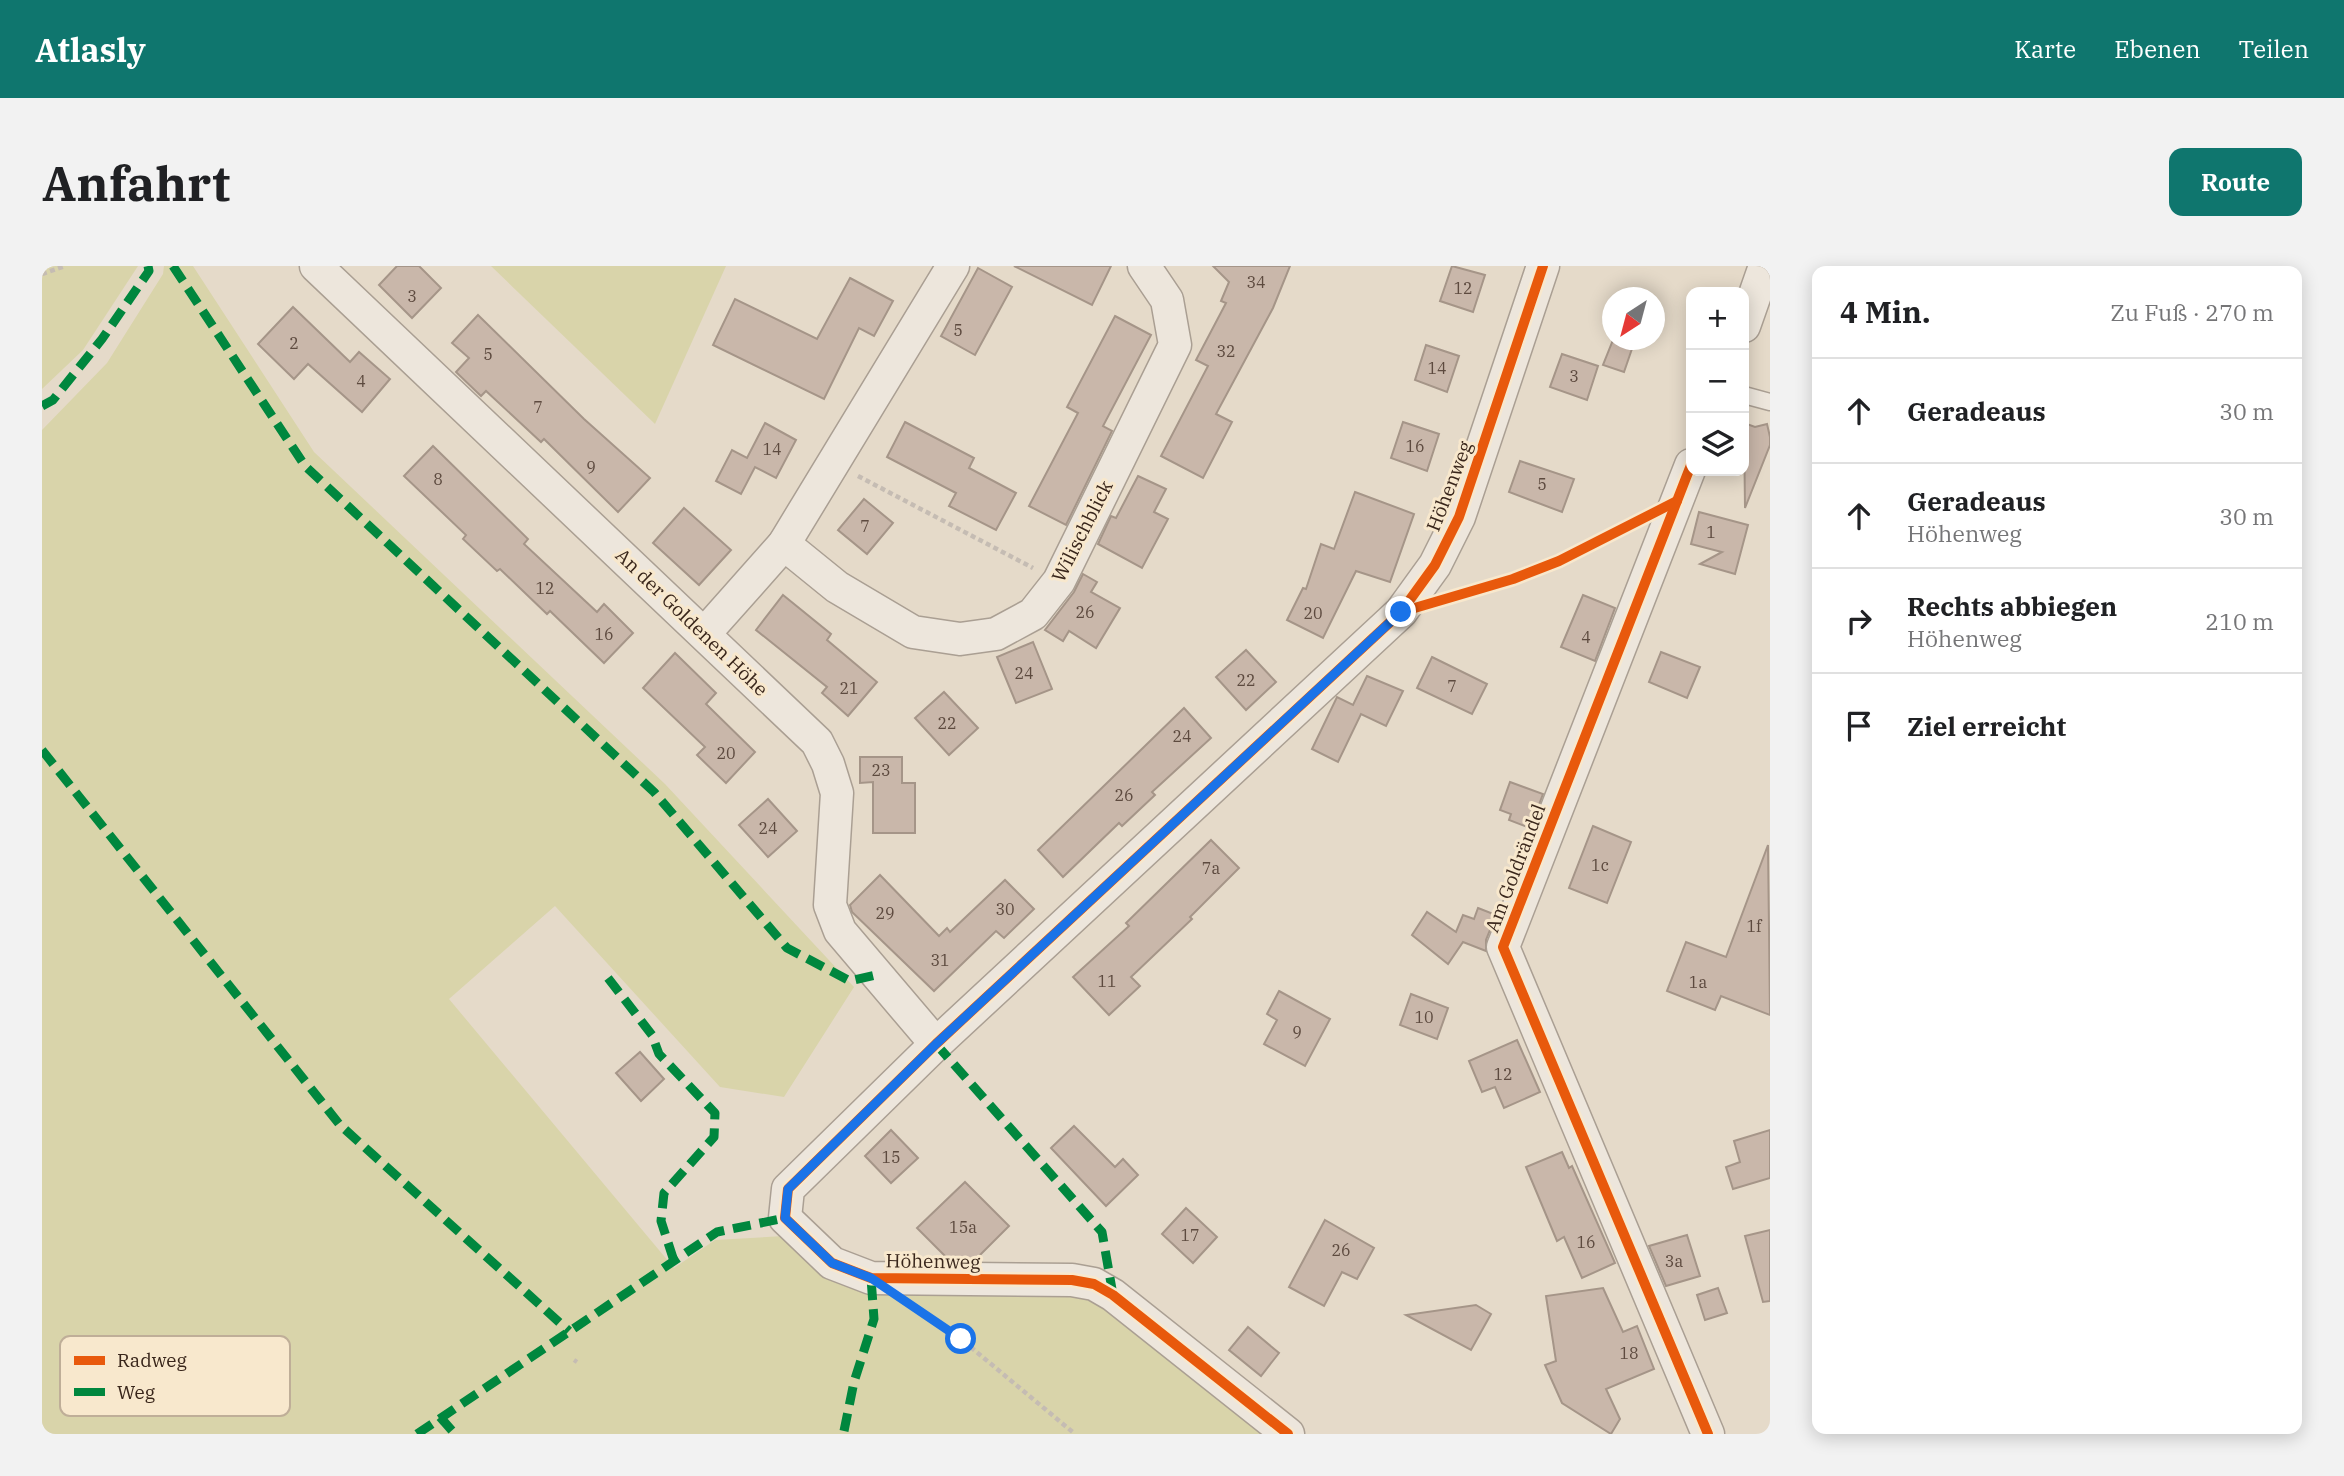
<!DOCTYPE html>
<html lang="de">
<head>
<meta charset="utf-8">
<style>
	:root { --surface:#fff; --page:#f2f2f2; --text:#202124; --muted:#757577; --line:#e0e0e0; --accent:#0f766e }
	body { margin:0; font-family:"IBM Plex Serif",serif; background:var(--page); color:var(--text) }
	.controls { position:absolute; right:21px; top:21px; display:grid; overflow:hidden; border-radius:14px; box-shadow:0 4px 18px #0003 }
	.controls button { width:63px; height:63px; display:grid; place-items:center; padding:0; border:0; border-bottom:2px solid var(--line); background:var(--surface); color:var(--text); font:35px sans-serif }
	.compass { position:absolute; left:1560px; top:21px; width:63px; height:63px; border-radius:50%; background:var(--surface); box-shadow:0 4px 18px #0003; rotate:216deg }
	.stop { position:absolute; width:21px; height:21px; margin:-16px; border:5px solid #1a73e8; border-radius:50%; background:#fff }
	.stop.end { background:#1a73e8; border-color:#fff; box-shadow:0 2px 7px #0008 }
	.list { margin:0; padding:0; list-style:none }
	h2 { display:flex; justify-content:space-between; align-items:center; height:91px; margin:0; padding:0 28px; font-size:30px }
	h2 small { font-size:23px; font-weight:400; color:var(--muted) }
	.list li { display:grid; grid-template-columns:46px 1fr auto; gap:21px; align-items:center; box-sizing:border-box; height:105px; padding:0 28px; border-top:2px solid var(--line) }
	.list b { display:block; font-size:26px; white-space:nowrap }
	.list p { margin:0; font-size:23px; white-space:nowrap; color:var(--muted) }
	.list em { font-size:23px; font-style:normal; color:var(--muted) }
	.icon { flex:none; width:38px; height:38px; fill:none; stroke:currentColor; stroke-width:2; stroke-linecap:round; stroke-linejoin:round }
	.map { position:relative; flex:none; width:1728px; height:1168px; overflow:hidden; border-radius:14px }
	header { display:flex; align-items:center; gap:42px; box-sizing:border-box; height:98px; padding:0 35px; background:var(--accent); color:#fff }
	header strong { font-size:33px }
	nav { display:flex; gap:38px; margin-inline-start:auto; font-size:24px }
	.intro { display:flex; align-items:center; justify-content:space-between; box-sizing:border-box; height:168px; padding:0 42px }
	h1 { margin:0; font-size:49px }
	.button { padding:18px 32px; border-radius:14px; background:var(--accent); color:#fff; font-size:24px; font-weight:700 }
	main { display:flex; gap:42px; padding:0 42px }
	aside { flex:1; background:var(--surface); border-radius:14px; box-shadow:0 4px 18px #0003 }
	.map>svg:first-child { display:block }
	.green { fill:#d9d4aa }
	.building { fill:#c9b7aa; stroke:#a59588; stroke-width:2 }
	.lines { fill:none; stroke-linecap:round; stroke-linejoin:round }
	.lane-casing { stroke:#aa9f93; stroke-width:19 }
	.street-casing { stroke:#aa9f93; stroke-width:35 }
	.path { stroke:#c5bcb3; stroke-width:4.5; stroke-dasharray:5 3.5; stroke-linecap:butt }
	.lane { stroke:#ede6dc; stroke-width:16 }
	.street { stroke:#ede6dc; stroke-width:32 }
	.quiet { stroke:#00873e; stroke-width:9; stroke-dasharray:18 9; stroke-linecap:butt }
	.cycleway-casing { stroke:#f8e8cd; stroke-width:15 }
	.cycleway { stroke:#e8590c; stroke-width:10 }
	.route { stroke:#1a73e8; stroke-width:9 }
	.labels { text-anchor:middle; dominant-baseline:central; stroke-width:6; stroke-linejoin:round; paint-order:stroke }
	.number-label { font-size:16px; fill:#5d4a3f }
	.street-label { font-size:19px; fill:#39261b; stroke:#f8e8cd }
	.key { fill:#f8e8cd; stroke:#bfae98; stroke-width:2 }
	.key-label { font-size:19px; fill:#39261b }
</style>
</head>
<body>
<header>
<strong>Atlasly</strong>
<nav><a>Karte</a><a>Ebenen</a><a>Teilen</a></nav>
</header>
<div class="intro"><h1>Anfahrt</h1><a class="button">Route</a></div>
<main>
<div class="map">
<svg width="1728" height="1168" viewBox="0 0 1728 1168">
	<rect width="100%" height="100%" fill="#e5dac9"/>
	<g class="green">
		<polygon points="0,0 96,0 41,84 0,123"/>
		<polygon points="122,0 151,0 272,186 623,518 812,721 742,831 678,821 513,640 407,733 632,1002 673,974 742,970 786,1002 1036,1021 1232,1168 0,1168 0,164 65,97 121,8"/>
		<polygon points="449,0 684,0 613,158"/>
	</g>
	<g class="building">
		<polygon points="355,0 377,0 399,22 370,52 337,19"/>
		<polygon points="972,0 1069,0 1050,39"/>
		<polygon points="1171,0 1248,0 1231,42 1174,148 1190,156 1161,212 1119,190 1166,100 1154,94 1184,37 1179,35 1187,16"/>
		<polygon points="1410,0 1443,9 1431,46 1398,35"/>
		<polygon points="936,2 970,21 933,89 899,70"/>
		<polygon points="808,12 851,35 832,70 817,62 782,133 671,79 693,33 775,73"/>
		<polygon points="251,41 308,96 317,86 348,113 320,146 266,98 252,113 216,78"/>
		<polygon points="436,49 542,153 608,212 576,246 502,173 499,176 444,125 439,130 414,106 427,92 410,77"/>
		<polygon points="1073,50 1109,69 1061,160 1070,165 1024,259 987,240 1036,147 1025,141"/>
		<polygon points="1571,74 1593,74 1582,106 1561,99"/>
		<polygon points="1384,79 1417,90 1405,126 1373,114"/>
		<polygon points="1520,88 1556,100 1545,134 1508,121"/>
		<polygon points="863,156 932,192 927,202 974,227 954,264 907,240 914,227 845,191"/>
		<polygon points="1361,156 1397,168 1385,205 1349,192"/>
		<polygon points="723,157 754,174 734,212 713,201 699,228 674,215 690,184 705,192"/>
		<polygon points="1702,157 1713,161 1725,158 1728,171 1728,179 1703,242"/>
		<polygon points="391,180 486,273 482,278 555,346 562,338 591,367 562,397 508,345 505,348 458,303 455,305 421,273 424,269 362,210"/>
		<polygon points="1478,195 1532,213 1520,246 1467,226"/>
		<polygon points="1096,210 1124,223 1112,246 1126,253 1100,302 1056,278 1069,250 1074,252"/>
		<polygon points="1313,226 1372,248 1348,316 1314,305 1281,372 1245,354 1261,322 1264,323 1279,278 1292,283"/>
		<polygon points="822,233 851,257 825,288 796,264"/>
		<polygon points="642,242 689,284 657,319 611,277"/>
		<polygon points="1657,246 1706,259 1693,308 1658,298 1680,286 1649,278"/>
		<polygon points="1041,308 1055,316 1049,326 1078,342 1054,382 1027,365 1021,375 1003,364 1032,326"/>
		<polygon points="741,329 789,368 785,374 835,416 806,450 780,427 785,421 714,364"/>
		<polygon points="1541,329 1573,342 1553,395 1519,381"/>
		<polygon points="991,376 1010,423 974,437 955,391"/>
		<polygon points="1204,384 1234,416 1204,444 1174,411"/>
		<polygon points="1619,386 1658,401 1645,432 1607,416"/>
		<polygon points="633,387 674,427 664,438 713,486 684,517 655,489 663,481 601,422"/>
		<polygon points="1390,391 1445,418 1430,448 1375,422"/>
		<polygon points="1325,410 1361,425 1344,460 1319,448 1296,496 1270,483 1295,431 1311,439"/>
		<polygon points="902,426 936,462 907,489 873,452"/>
		<polygon points="1142,442 1169,472 1110,526 1113,529 1080,560 1077,557 1021,611 996,584"/>
		<polygon points="818,491 860,491 860,517 873,517 873,567 831,567 831,516 818,517"/>
		<polygon points="1468,516 1501,528 1488,562 1467,554 1469,548 1458,544"/>
		<polygon points="726,533 755,565 726,591 697,559"/>
		<polygon points="1551,560 1589,576 1565,637 1527,622"/>
		<polygon points="1169,574 1197,602 1148,651 1150,653 1089,711 1098,720 1067,749 1031,711 1087,660 1084,657"/>
		<polygon points="1726,579 1728,749 1679,730 1673,744 1625,725 1644,676 1684,691"/>
		<polygon points="838,609 897,670 905,662 908,666 963,614 992,643 962,672 954,665 892,725 810,646 808,639"/>
		<polygon points="1436,642 1454,649 1444,674 1444,685 1421,676 1406,698 1370,669 1385,646 1414,666 1421,649 1432,653"/>
		<polygon points="1237,725 1288,753 1263,800 1222,778 1235,754 1225,748"/>
		<polygon points="1369,728 1406,742 1395,773 1358,759"/>
		<polygon points="1475,774 1498,826 1462,842 1453,821 1440,826 1427,795"/>
		<polygon points="598,786 622,813 599,835 574,807"/>
		<polygon points="1032,860 1073,901 1081,893 1096,909 1064,940 1009,882"/>
		<polygon points="849,864 876,892 849,917 823,890"/>
		<polygon points="1728,864 1728,912 1691,923 1684,901 1698,896 1692,875"/>
		<polygon points="1520,886 1527,902 1530,900 1573,997 1540,1012 1522,971 1515,975 1484,901"/>
		<polygon points="923,916 967,960 932,995 907,994 875,962"/>
		<polygon points="1144,942 1175,971 1151,997 1120,968"/>
		<polygon points="1283,954 1332,982 1315,1013 1300,1006 1282,1040 1247,1021"/>
		<polygon points="1728,964 1728,1035 1721,1036 1703,970"/>
		<polygon points="1645,969 1658,1010 1624,1020 1607,980"/>
		<polygon points="1561,1022 1581,1066 1595,1060 1612,1103 1564,1123 1578,1153 1569,1168 1520,1137 1503,1099 1514,1095 1504,1030"/>
		<polygon points="1676,1022 1685,1047 1663,1054 1655,1029"/>
		<polygon points="1434,1039 1449,1048 1429,1084 1364,1049"/>
		<polygon points="1206,1061 1237,1087 1219,1110 1187,1084"/>
	</g>
	<g class="lines">
		<defs>
			<polyline id="lane" points="1702,129 1728,136"/>
			<g id="street">
				<polyline points="274,0 775,476 786,498 795,527 788,639 798,665 894,778"/>
				<polyline points="1702,60 1723,0"/>
				<polyline points="1649,199 1461,681 1666,1168"/>
				<polyline points="742,278 795,321 871,366 918,373 954,368 991,348 1017,315 1133,79 1125,34 1102,0"/>
				<polyline points="663,367 742,278 911,0"/>
				<polyline points="1246,1168 1071,1029 1052,1018 1030,1014 829,1012 790,997 743,952 746,923 894,778 1359,346 1393,299 1417,251 1501,0"/>
			</g>
		</defs>
		<use href="#lane" class="lane-casing"/>
		<use href="#street" class="street-casing"/>
		<g class="path">
			<polyline points="0,8 23,0"/>
			<polyline points="816,210 991,302"/>
			<polyline points="873,1042 919,1073 1033,1168"/>
			<polyline points="532,1094 535,1096"/>
		</g>
		<use href="#lane" class="lane"/>
		<use href="#street" class="street"/>
		<g class="quiet">
			<polyline points="131,0 263,200 612,526 745,682 808,715 834,709"/>
			<polyline points="0,140 11,134 60,73 107,5 106,0"/>
			<polyline points="0,484 298,859 527,1065"/>
			<polyline points="566,712 610,769 617,788 673,847 672,871 622,927 619,955 632,995"/>
			<polyline points="894,778 1060,966 1071,1029"/>
			<polyline points="398,1151 413,1168"/>
			<polyline points="802,1165 812,1116 832,1053 829,1012"/>
			<polyline points="375,1168 675,966 743,952"/>
		</g>
		<defs>
			<g id="cycleway">
				<polyline points="1649,199 1461,681 1666,1168"/>
				<polyline points="1359,346 1471,313 1517,295 1635,235"/>
				<polyline points="1246,1168 1071,1029 1052,1018 1030,1014 829,1012 790,997 743,952 746,923 894,778 1359,346 1393,299 1417,251 1501,0"/>
			</g>
		</defs>
		<use href="#cycleway" class="cycleway-casing"/>
		<use href="#cycleway" class="cycleway"/>
	</g>
	<g class="lines">
		<polyline class="route" points="919,1073 829,1012 790,997 743,952 746,923 894,778 1359,346"/>
	</g>
	<g class="labels">
		<g class="number-label">
			<text x="1214" y="16">34</text>
			<text x="1421" y="22">12</text>
			<text x="370" y="30">3</text>
			<text x="916" y="64">5</text>
			<text x="252" y="77">2</text>
			<text x="1184" y="85">32</text>
			<text x="446" y="88">5</text>
			<text x="1395" y="102">14</text>
			<text x="1532" y="110">3</text>
			<text x="319" y="115">4</text>
			<text x="496" y="141">7</text>
			<text x="1373" y="180">16</text>
			<text x="730" y="183">14</text>
			<text x="549" y="201">9</text>
			<text x="396" y="213">8</text>
			<text x="1500" y="218">5</text>
			<text x="823" y="260">7</text>
			<text x="1669" y="266">1</text>
			<text x="503" y="322">12</text>
			<text x="1043" y="346">26</text>
			<text x="1271" y="347">20</text>
			<text x="562" y="368">16</text>
			<text x="1544" y="371">4</text>
			<text x="982" y="407">24</text>
			<text x="1204" y="414">22</text>
			<text x="1410" y="420">7</text>
			<text x="807" y="422">21</text>
			<text x="905" y="457">22</text>
			<text x="1140" y="470">24</text>
			<text x="684" y="487">20</text>
			<text x="839" y="504">23</text>
			<text x="1082" y="529">26</text>
			<text x="726" y="562">24</text>
			<text x="1558" y="599">1c</text>
			<text x="1169" y="602">7a</text>
			<text x="963" y="643">30</text>
			<text x="843" y="647">29</text>
			<text x="1712" y="660">1f</text>
			<text x="898" y="694">31</text>
			<text x="1065" y="715">11</text>
			<text x="1656" y="716">1a</text>
			<text x="1382" y="751">10</text>
			<text x="1255" y="766">9</text>
			<text x="1461" y="808">12</text>
			<text x="849" y="891">15</text>
			<text x="921" y="961">15a</text>
			<text x="1148" y="969">17</text>
			<text x="1544" y="976">16</text>
			<text x="1299" y="984">26</text>
			<text x="1632" y="995">3a</text>
			<text x="1587" y="1087">18</text>
		</g>
		<g class="street-label">
			<text transform="translate(1407 220) rotate(-69)">Höhenweg</text>
			<text transform="translate(1040 265) rotate(-63)">Wilischblick</text>
			<text transform="translate(650 356) rotate(44)">An der Goldenen Höhe</text>
			<text transform="translate(1473 602) rotate(-69)">Am Goldrändel</text>
			<text transform="translate(891 995) rotate(1)">Höhenweg</text>
		</g>
	</g>
	<rect x="18" y="1070" width="230" height="80" rx="10" class="key"/>
	<rect x="32" y="1090" width="31" height="9" fill="#e8590c"/>
	<rect x="32" y="1122" width="31" height="8" fill="#00873e"/>
	<g class="key-label">
		<text x="75" y="1101">Radweg</text>
		<text x="75" y="1133">Weg</text>
	</g>
</svg>
<div class="controls">
<button>+</button>
<button>−</button>
<button><svg class="icon" aria-label="layers" viewBox="0 0 24 24"><path d="M12 4l9 5-9 5-9-5zM3 14l9 5 9-5"/></svg></button>
</div>
<svg class="compass" viewBox="-18 -18 36 36"><path d="M0-13l5 13h-10z" fill="#e53935"/><path d="M0 13l5-13h-10z" fill="#757577"/></svg>
<div class="stop" style="left:919px;top:1073px"></div>
<div class="stop end" style="left:1359px;top:346px"></div>
</div>
<aside>
<h2>4 Min.<small>Zu Fuß · 270 m</small></h2>
<ul class="list">
<li><svg class="icon" aria-label="ahead" viewBox="0 0 24 24"><path d="M12 20V5M6 11l6-6 6 6"/></svg><div><b>Geradeaus</b></div><em>30 m</em></li>
<li><svg class="icon" aria-label="ahead" viewBox="0 0 24 24"><path d="M12 20V5M6 11l6-6 6 6"/></svg><div><b>Geradeaus</b><p>Höhenweg</p></div><em>30 m</em></li>
<li><svg class="icon" aria-label="right" viewBox="0 0 24 24"><path d="M7 20v-9h11M14 6l5 5-5 5"/></svg><div><b>Rechts abbiegen</b><p>Höhenweg</p></div><em>210 m</em></li>
<li><svg class="icon" aria-label="arrive" viewBox="0 0 24 24"><path d="M6 21V4h12l-3 4 3 4H6"/></svg><div><b>Ziel erreicht</b></div></li>
</ul>
</aside>
</main>
</body>
</html>
